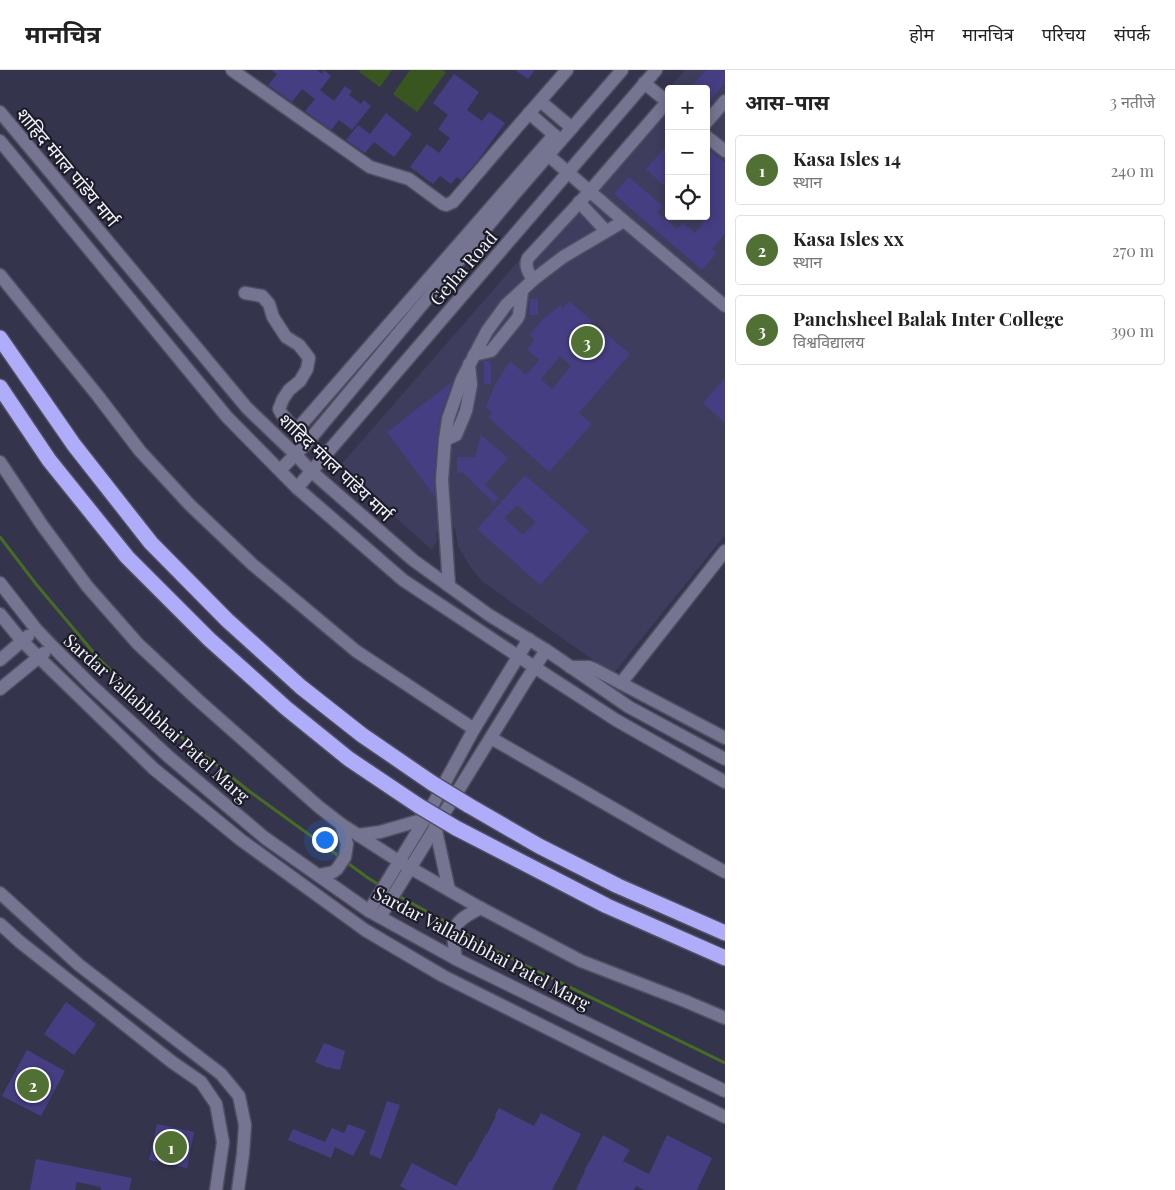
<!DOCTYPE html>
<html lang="hi">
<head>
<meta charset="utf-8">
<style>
	:root { --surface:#fff; --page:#f2f2f2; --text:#222; --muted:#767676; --line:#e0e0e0; --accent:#507034 }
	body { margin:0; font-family:"Playfair Display","Noto Sans Devanagari",serif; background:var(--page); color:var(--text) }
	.controls { position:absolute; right:15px; top:15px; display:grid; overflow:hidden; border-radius:5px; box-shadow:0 2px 12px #0003 }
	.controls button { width:45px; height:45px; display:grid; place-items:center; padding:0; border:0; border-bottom:1px solid var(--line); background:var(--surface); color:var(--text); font:25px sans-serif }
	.you { position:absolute; left:324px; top:769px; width:18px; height:18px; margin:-12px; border:4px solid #fff; border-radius:50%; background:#1a73e8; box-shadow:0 0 0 8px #1a73e833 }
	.badge { display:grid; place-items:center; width:32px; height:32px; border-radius:50%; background:var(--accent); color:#fff; font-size:16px; font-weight:700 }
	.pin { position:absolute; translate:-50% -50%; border:2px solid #fff; box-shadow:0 1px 5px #0006 }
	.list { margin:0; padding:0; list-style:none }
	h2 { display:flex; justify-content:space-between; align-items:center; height:65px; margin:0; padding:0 20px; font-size:21px }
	h2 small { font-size:16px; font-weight:400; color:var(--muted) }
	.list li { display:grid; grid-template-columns:32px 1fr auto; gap:15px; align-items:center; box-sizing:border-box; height:70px; margin:0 10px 10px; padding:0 10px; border:1px solid var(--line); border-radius:5px }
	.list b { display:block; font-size:19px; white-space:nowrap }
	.list p { margin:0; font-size:16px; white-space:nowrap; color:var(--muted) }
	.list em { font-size:16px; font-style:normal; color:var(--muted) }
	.icon { flex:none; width:28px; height:28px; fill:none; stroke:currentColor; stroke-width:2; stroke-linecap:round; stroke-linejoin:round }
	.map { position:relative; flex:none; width:725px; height:1120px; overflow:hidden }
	header { display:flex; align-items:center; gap:30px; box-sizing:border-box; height:70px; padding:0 25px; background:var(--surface); border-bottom:1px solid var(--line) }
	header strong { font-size:24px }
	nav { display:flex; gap:28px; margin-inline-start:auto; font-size:18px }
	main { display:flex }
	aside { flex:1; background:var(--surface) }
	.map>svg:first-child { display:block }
	.built { fill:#3e3d5d; fill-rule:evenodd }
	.green { fill:#395621 }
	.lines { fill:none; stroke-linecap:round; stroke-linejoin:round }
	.stream { stroke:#466c24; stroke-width:3 }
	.building { fill:#453e82; fill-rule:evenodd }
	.minor-casing { stroke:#504f62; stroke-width:15 }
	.highway-casing { stroke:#504f62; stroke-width:18 }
	.minor { stroke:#757592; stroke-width:12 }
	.highway { stroke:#afacf9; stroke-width:15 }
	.highway-bridge-casing { stroke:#504f62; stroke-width:18; stroke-linecap:butt }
	.highway-bridge { stroke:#afacf9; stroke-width:15 }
	.labels { text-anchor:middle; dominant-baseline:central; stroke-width:4.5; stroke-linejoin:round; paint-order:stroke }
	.street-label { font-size:18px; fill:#f2f2fc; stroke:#1d1d29 }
</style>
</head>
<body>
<header>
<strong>मानचित्र</strong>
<nav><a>होम</a><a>मानचित्र</a><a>परिचय</a><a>संपर्क</a></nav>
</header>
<main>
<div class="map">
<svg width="725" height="1120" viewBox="0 0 725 1120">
	<rect width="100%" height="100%" fill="#35344d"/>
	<path class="built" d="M685,0H725V465L613,604L483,512L471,498L458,476L455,458L436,462L437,471L432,480L339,397ZM669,19H706V146H669Z"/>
	<g class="green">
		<polygon points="360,0 392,0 380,17 359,2"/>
		<polygon points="410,0 443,0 446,2 417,42 393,24"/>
	</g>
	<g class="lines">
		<g class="stream">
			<polyline points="0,467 36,514 99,589 168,656 249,721 340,787"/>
			<polyline points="345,791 368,808 381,816"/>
			<polyline points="397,825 453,856"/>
			<polyline points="458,860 496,881 725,993"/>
		</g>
	</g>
	<g class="building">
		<polygon points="271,0 317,0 322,4 324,0 331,6 320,20 334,31 345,16 352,21 349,25 361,34 364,30 371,36 352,60 339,50 331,60 305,41 315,29 302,19 292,32 268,15 277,4"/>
		<polygon points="515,0 535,0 528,9"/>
		<polygon points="706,0 725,0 725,14 706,34 706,19 697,19 693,15"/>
		<polygon points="454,4 479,22 467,40 482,51 489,42 505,53 479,89 461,110 457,107 451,114 440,106 433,114 410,97 427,74 439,83 450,68 438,59 448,45 433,33"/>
		<polygon points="386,43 412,64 394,87 374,72 365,83 346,70 358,55 370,64"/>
		<polygon points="669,73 669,109 663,115 646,99"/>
		<polygon points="711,82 725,93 725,164 712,179 717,183 702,200 614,124 629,107 663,136 657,142 677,159 683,153 695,163 706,149 706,87"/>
		<rect x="530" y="229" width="8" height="16"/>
		<path d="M569,231L592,251L581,263L592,273L602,260L630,284L579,343L592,354L549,402L488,347L492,343L486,337L495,315L508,294L511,292L526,305L539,290L527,280L534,271L530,264L544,248L561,235L562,239ZM560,286L571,296L552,319L541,309Z"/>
		<rect x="484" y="291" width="7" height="23"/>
		<polygon points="725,308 725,353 703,333"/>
		<polygon points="452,312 440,348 437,369 434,410 435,427 387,362"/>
		<polygon points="481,365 508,388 485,415 499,428 494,433 462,402 457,403 457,387 475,387"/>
		<path d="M525,405L589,461L540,515L477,459ZM517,435L536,452L523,465L504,448Z"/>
		<polygon points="66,932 96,954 74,985 44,964"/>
		<polygon points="324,973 345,981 340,1000 326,997 315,992"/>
		<polygon points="27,980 65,1001 41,1046 2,1026"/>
		<polygon points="387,1031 400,1035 381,1089 369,1084"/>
		<polygon points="499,1038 534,1056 541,1043 581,1064 552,1120 408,1120 400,1116 412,1093 456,1116 470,1091 471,1092 486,1064 487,1064 496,1046 495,1045"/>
		<polygon points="157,1054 194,1062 187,1098 149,1090"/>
		<polygon points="348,1054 366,1061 353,1086 335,1077 331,1088 288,1070 293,1059 325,1072 332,1058 344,1063"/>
		<polygon points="603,1065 630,1080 623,1091 649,1104 667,1065 712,1088 697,1120 644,1120 636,1116 634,1120 576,1120 585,1101 584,1101 589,1091 590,1091"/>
		<polygon points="36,1089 132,1108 129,1120 101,1120 101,1117 77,1112 75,1120 30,1120"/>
	</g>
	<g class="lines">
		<defs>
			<g id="minor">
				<polyline points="232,0 370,97 409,109 443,134 446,135 453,132 518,56 567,0"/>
				<polyline points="644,13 669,33"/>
				<polyline points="540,31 572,58"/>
				<polyline points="0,42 247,338 295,384 312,402 413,490 489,545 546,580 629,637 725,689"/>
				<polyline points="529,43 559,69"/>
				<polyline points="706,53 725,31"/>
				<polyline points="706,66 725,81"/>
				<polyline points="0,71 227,347 297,418 403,510 548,606 616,650 725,712"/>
				<polyline points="549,86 624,151 725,236"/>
				<polyline points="579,132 606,161"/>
				<polyline points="0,205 98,326 140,381 190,435 252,494 356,581 474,659"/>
				<path d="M533,210C529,203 524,196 528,188L590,121L667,32"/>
				<polyline points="245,223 262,226 269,234 273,247 286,267 299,275 309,288 307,299 300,311 289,320 283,329 279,339 281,343 298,363"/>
				<polyline points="474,285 491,281 517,249 519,245 522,221"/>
				<polyline points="445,370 456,365 466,341 471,315 469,294"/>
				<path d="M306,374C300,368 296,364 300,356L554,65"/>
				<polyline points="0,392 42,455 87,516 138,574 198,630 319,737 341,754 400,792 475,835 581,891 685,931 725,948"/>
				<polyline points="280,400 306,374 512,127 622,0"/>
				<polyline points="297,418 656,0"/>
				<polyline points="0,513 36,559 52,576 92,616 169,687 265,768 369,841 456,889 725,1021"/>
				<polyline points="449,516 442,410 445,370 448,349 462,309 487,261 506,235 533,210 563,187 624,151"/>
				<polyline points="0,544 22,571 154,699 241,770 365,860 443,906 725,1047"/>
				<polyline points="0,590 28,566"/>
				<polyline points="570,597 589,597 594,599 725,668"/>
				<polyline points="621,613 725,481"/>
				<polyline points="0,619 44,583"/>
				<polyline points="491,668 684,779 725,802"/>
				<polyline points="435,756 449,820"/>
				<polyline points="358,765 380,762 425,749"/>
				<polyline points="319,805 333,802 337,799 345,787 347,774 341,754"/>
				<polyline points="0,823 79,895 221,1004 239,1026 245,1055 243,1084 238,1120"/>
				<polyline points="369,841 425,749 474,659 529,569"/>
				<polyline points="380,847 525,612 546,580"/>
				<polyline points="0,854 20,872 172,992 201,1012 216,1034 223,1072 216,1120"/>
				<path d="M456,889C451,857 452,852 481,838"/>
			</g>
			<g id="highway">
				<polyline points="0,268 74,375 151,473 227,550 301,617 362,665 432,713"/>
				<polyline points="0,317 49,390 127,487 209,569 286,638 349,689 419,736"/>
				<polyline points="468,735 539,776 618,816 725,863"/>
				<polyline points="456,758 607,836 725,888"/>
			</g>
		</defs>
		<use href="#minor" class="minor-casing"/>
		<use href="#highway" class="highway-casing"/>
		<use href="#minor" class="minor"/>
		<use href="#highway" class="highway"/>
		<defs>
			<g id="highway-bridge">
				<polyline points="432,713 468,735"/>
				<polyline points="419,736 456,758"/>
			</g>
		</defs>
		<use href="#highway-bridge" class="highway-bridge-casing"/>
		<use href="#highway-bridge" class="highway-bridge"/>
	</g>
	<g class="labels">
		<g class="street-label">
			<text transform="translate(68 97) rotate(50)">शाहिद मंगल पांडेय मार्ग</text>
			<text transform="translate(463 198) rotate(-49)">Gejha Road</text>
			<text transform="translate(336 397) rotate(43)">शाहिद मंगल पांडेय मार्ग</text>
			<text transform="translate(157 648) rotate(42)">Sardar Vallabhbhai Patel Marg</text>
			<text transform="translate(482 878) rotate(28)">Sardar Vallabhbhai Patel Marg</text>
		</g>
	</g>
</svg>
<div class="controls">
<button>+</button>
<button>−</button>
<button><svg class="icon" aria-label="locate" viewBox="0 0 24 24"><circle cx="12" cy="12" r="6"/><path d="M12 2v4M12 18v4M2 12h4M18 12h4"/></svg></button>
</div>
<div class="you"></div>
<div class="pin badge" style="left:171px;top:1077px">1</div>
<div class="pin badge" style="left:33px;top:1015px">2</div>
<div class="pin badge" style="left:587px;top:272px">3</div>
</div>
<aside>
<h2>आस-पास<small>3 नतीजे</small></h2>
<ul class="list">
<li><span class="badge">1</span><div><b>Kasa Isles 14</b><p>स्थान</p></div><em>240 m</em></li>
<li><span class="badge">2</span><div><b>Kasa Isles xx</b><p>स्थान</p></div><em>270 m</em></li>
<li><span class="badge">3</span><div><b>Panchsheel Balak Inter College</b><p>विश्वविद्यालय</p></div><em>390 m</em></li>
</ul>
</aside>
</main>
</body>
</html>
